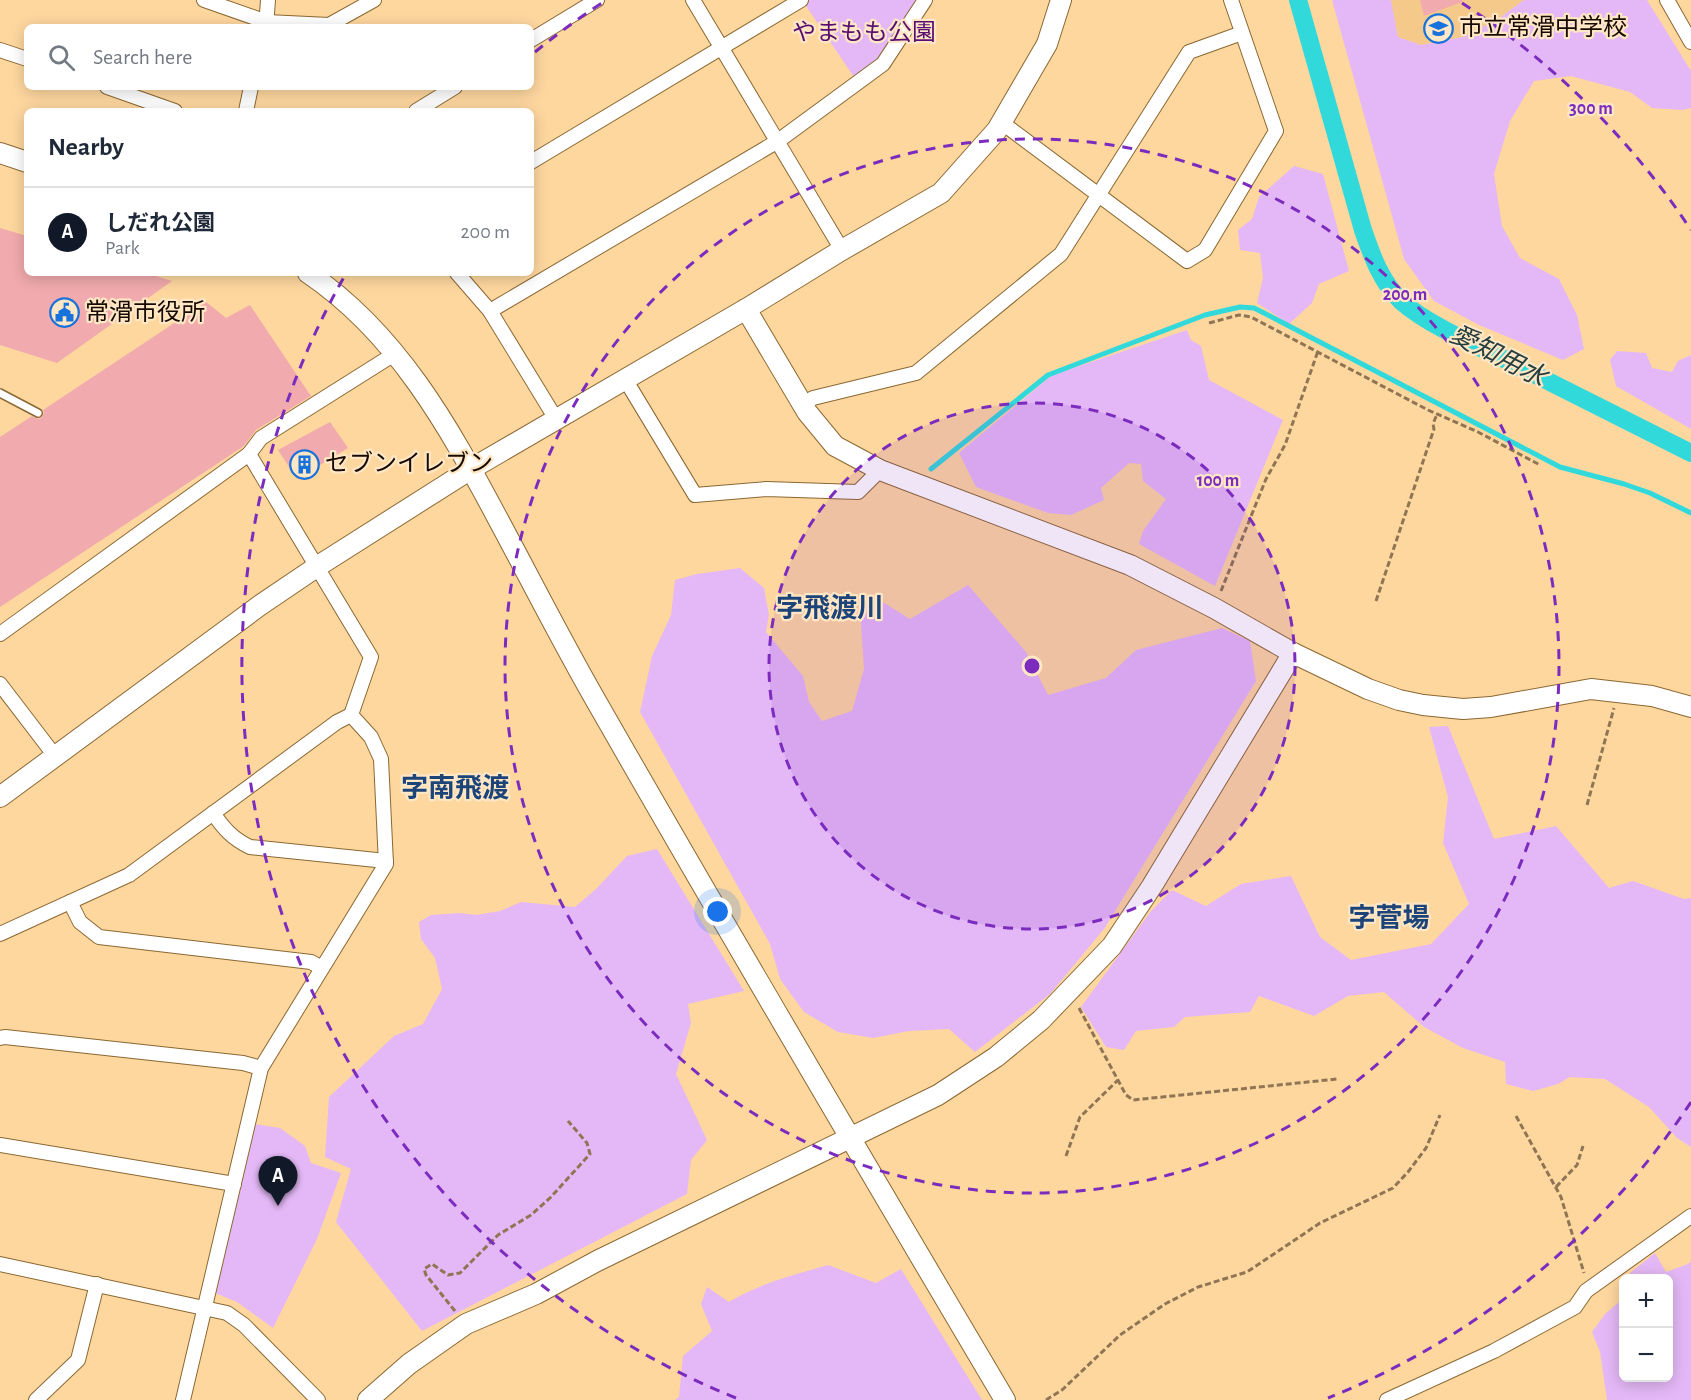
<!DOCTYPE html>
<html lang="en">
<head>
<meta charset="utf-8">
<style>
	:root { --surface:#fff; --page:#f6f6f7; --text:#1f2937; --muted:#747a83; --line:#e0e1e3; --accent:#111827 }
	body { margin:0; font-family:"Alegreya Sans","Noto Sans JP",sans-serif; background:var(--page); color:var(--text) }
	.controls { position:absolute; right:18px; bottom:18px; display:grid; overflow:hidden; border-radius:9px; box-shadow:0 3px 15px #0003 }
	.controls button { width:54px; height:54px; display:grid; place-items:center; padding:0; border:0; border-bottom:2px solid var(--line); background:var(--surface); color:var(--text); font:30px sans-serif }
	.you { position:absolute; left:718px; top:912px; width:21px; height:21px; margin:-15px; border:4px solid #fff; border-radius:50%; background:#1a73e8; box-shadow:0 0 0 9px #1a73e833 }
	.badge { display:grid; place-items:center; width:39px; height:39px; border-radius:50%; background:var(--accent); color:#fff; font-size:20px; font-weight:700 }
	.pin { position:absolute; translate:-50% -50px; filter:drop-shadow(0 2px 3px #0008) }
	.pin::after { content:''; position:absolute; top:32px; width:21px; height:18px; background:inherit; clip-path:polygon(0 0,100% 0,50% 100%) }
	.list { margin:0; padding:0; list-style:none }
	h2 { display:flex; justify-content:space-between; align-items:center; height:78px; margin:0; padding:0 24px; font-size:26px }
	h2 small { font-size:20px; font-weight:400; color:var(--muted) }
	.list li { display:grid; grid-template-columns:39px 1fr auto; gap:18px; align-items:center; box-sizing:border-box; height:90px; padding:0 24px; border-top:2px solid var(--line) }
	.list b { display:block; font-size:22px; white-space:nowrap }
	.list p { margin:0; font-size:20px; white-space:nowrap; color:var(--muted) }
	.list em { font-size:20px; font-style:normal; color:var(--muted) }
	.icon { flex:none; width:33px; height:33px; fill:none; stroke:currentColor; stroke-width:2; stroke-linecap:round; stroke-linejoin:round }
	.map { position:relative; flex:none; width:1691px; height:1400px; overflow:hidden }
	.search { position:absolute; background:var(--surface); box-shadow:0 3px 15px #0003; left:24px; top:24px; width:510px; height:66px; display:flex; align-items:center; gap:15px; box-sizing:border-box; padding:0 21px; border-radius:9px; color:var(--muted); font-size:22px }
	.panel { position:absolute; background:var(--surface); box-shadow:0 3px 15px #0003; left:24px; top:108px; width:510px; height:168px; border-radius:9px }
	.map>svg:first-child { display:block }
	.built { fill:#f5c98a }
	.green { fill:#e4b8f6 }
	.lines { fill:none; stroke-linecap:round; stroke-linejoin:round }
	.stream { stroke:#31d9db; stroke-width:5 }
	.canal { stroke:#31d9db; stroke-width:18 }
	.building { fill:#f1aaad }
	.lane-casing { stroke:#8b6832; stroke-width:10 }
	.street-casing { stroke:#8b6832; stroke-width:16 }
	.secondary-casing { stroke:#8b6832; stroke-width:22 }
	.path { stroke:#8f7553; stroke-width:3; stroke-dasharray:6 3; stroke-linecap:butt }
	.lane { stroke:#fff; stroke-width:7 }
	.street { stroke:#fff; stroke-width:14 }
	.secondary { stroke:#fff; stroke-width:20 }
	.ring { fill:none; stroke:#7b2cbf; stroke-width:3; stroke-dasharray:10 8 }
	.labels { text-anchor:middle; dominant-baseline:central; stroke-width:4.5; stroke-linejoin:round; paint-order:stroke }
	.poi-label { font-size:24px; fill:#160900; stroke:#ffe7c6; text-anchor:start }
	.park-label { font-size:24px; fill:#590d70; stroke:#ffe7c6 }
	.water-label { font-size:26px; font-style:italic; fill:#253e3e; stroke:#ffe7c6 }
	.quarter-label { font-size:27px; font-weight:bold; fill:#1c4479; stroke:#ffe7c6 }
	.centre { fill:#7b2cbf; stroke:#ffe7c6; stroke-width:3 }
	.ring-label { font-size:18px; text-anchor:middle; font-weight:bold; fill:#7b2cbf; stroke:#ffe7c6; stroke-width:4.5; stroke-linejoin:round; paint-order:stroke }
</style>
</head>
<body>
<div class="map">
<svg width="1691" height="1400" viewBox="0 0 1691 1400">
	<rect width="100%" height="100%" fill="#fed79f"/>
	<polygon class="built" points="1391,0 1524,0 1498,19 1463,37 1421,45 1398,37"/>
	<g class="green">
		<polygon points="802,0 925,0 883,64 858,83"/>
		<polygon points="1332,0 1391,0 1398,37 1421,45 1463,37 1498,19 1524,0 1647,0 1691,71 1691,108 1683,110 1652,108 1630,92 1571,76 1534,81 1510,121 1494,174 1502,226 1520,258 1559,279 1577,315 1584,349 1563,360 1479,325 1434,301 1404,259"/>
		<polygon points="1294,166 1323,174 1349,271 1319,284 1312,303 1289,324 1257,303 1263,278 1260,253 1240,250 1238,230 1252,219 1259,197"/>
		<polygon points="1187,330 1191,340 1201,346 1209,380 1283,420 1215,586 1139,544 1143,531 1166,499 1143,481 1141,464 1129,463 1101,488 1104,500 1071,515 1048,513 976,487 959,453 1052,375"/>
		<polygon points="1617,351 1646,353 1652,368 1672,372 1678,361 1691,355 1691,429 1616,386 1610,360"/>
		<polygon points="740,568 764,588 769,615 766,632 803,676 809,702 822,721 852,711 864,669 860,609 876,598 910,619 968,585 1026,652 1048,695 1106,678 1136,650 1222,628 1250,641 1256,681 1104,929 1050,994 975,1052 949,1029 909,1031 873,1038 838,1032 804,1012 780,979 770,944 640,712 652,656 671,615 675,580 697,574"/>
		<polygon points="1448,726 1494,839 1556,826 1609,888 1633,881 1684,899 1691,898 1691,1147 1677,1138 1649,1107 1605,1079 1570,1077 1558,1084 1533,1091 1506,1084 1505,1062 1463,1048 1424,1027 1384,992 1348,996 1314,1016 1259,996 1250,1012 1185,1017 1174,1027 1136,1031 1124,1050 1106,1047 1081,1007 1151,911 1172,890 1206,906 1241,884 1291,876 1320,937 1351,960 1431,944 1469,904 1443,843 1448,797 1429,727"/>
		<polygon points="657,849 744,991 688,1004 691,1023 676,1074 707,1140 691,1160 687,1194 422,1331 336,1222 351,1169 325,1157 329,1097 394,1036 423,1024 442,989 435,958 421,939 419,922 431,915 460,913 476,915 500,911 521,902 575,907 596,889 627,856"/>
		<polygon points="247,1123 280,1128 305,1146 311,1163 341,1173 317,1239 273,1328 237,1302 205,1289"/>
		<polygon points="1655,1253 1666,1272 1688,1264 1691,1261 1691,1400 1607,1400 1600,1352 1592,1332 1605,1314 1618,1303 1623,1297 1624,1378 1668,1378 1668,1278 1630,1278 1630,1273"/>
		<path d="M828,1265L876,1283L901,1269L982,1400H675L679,1397L683,1356L712,1331L701,1304L707,1287L729,1302C760,1283 794,1275 828,1265Z"/>
	</g>
	<g class="lines">
		<polyline class="stream" points="931,469 1048,375 1205,315 1240,307 1254,308 1264,313 1560,467 1624,484 1650,493 1691,513"/>
		<path class="canal" d="M1298,0L1363,230C1372,256 1381,282 1402,302C1427,324 1475,345 1506,360C1568,391 1629,422 1691,453"/>
	</g>
	<g class="building">
		<polygon points="1420,0 1462,0 1462,2 1424,16"/>
		<polygon points="0,228 27,236 27,273 146,273 172,281 57,363 0,345"/>
		<polygon points="206,302 226,318 250,305 311,396 256,430 244,446 0,607 0,437 32,416 38,419 41,417 44,413 43,410"/>
		<polygon points="330,422 348,448 297,479 278,450"/>
	</g>
	<g class="lines">
		<defs>
			<polyline id="lane" points="0,393 38,413"/>
			<g id="street">
				<polyline points="204,0 267,22 329,25 374,0"/>
				<polyline points="693,0 842,250"/>
				<polyline points="1667,0 1691,42"/>
				<polyline points="266,27 268,0"/>
				<polyline points="531,40 597,0"/>
				<polyline points="0,50 27,59"/>
				<polyline points="107,87 175,111"/>
				<polyline points="246,111 251,87"/>
				<polyline points="416,111 455,87"/>
				<polyline points="1001,122 1187,261 1205,250 1276,131 1231,0"/>
				<polyline points="531,162 801,0"/>
				<polyline points="457,273 490,311 556,419"/>
				<polyline points="490,311 778,141 883,64 925,0"/>
				<polyline points="625,379 695,495 766,489 858,492 880,470"/>
				<polyline points="803,405 813,398 916,373 1061,254 1189,52 1242,33"/>
				<polyline points="249,454 261,438 396,353"/>
				<polyline points="0,634 249,454 371,657 351,715 371,737 381,759 386,864 261,1068 183,1400"/>
				<polyline points="0,684 55,756"/>
				<path d="M213,813C224,829 233,839 250,847L386,861"/>
				<polyline points="70,902 80,922 99,937 311,962 322,968"/>
				<polyline points="0,934 129,875 337,722 351,715"/>
				<polyline points="0,1038 5,1037 243,1063 261,1068"/>
				<polyline points="0,1145 234,1184"/>
				<polyline points="0,1264 227,1313 244,1325 318,1400"/>
				<polyline points="36,1400 78,1360 97,1284"/>
				<polyline points="1387,1400 1494,1351 1575,1307 1586,1291 1691,1216"/>
			</g>
			<g id="secondary">
				<polyline points="0,153 27,162"/>
				<path d="M308,273C397,333 449,427 498,519C533,584 566,650 603,713C735,944 870,1172 1005,1400"/>
				<polyline points="746,309 807,412 835,446 880,470 1130,565 1214,608 1293,653 1368,689 1399,700 1423,705 1463,709 1491,707 1591,689 1652,696 1691,707"/>
				<polyline points="0,797 259,606 318,566 471,469 746,309 842,250 941,193 997,130 1047,44 1061,0"/>
				<polyline points="368,1400 409,1364 466,1324 536,1294 597,1261 938,1095 996,1057 1041,1020 1112,946 1152,886 1293,653"/>
			</g>
		</defs>
		<use href="#lane" class="lane-casing"/>
		<use href="#street" class="street-casing"/>
		<use href="#secondary" class="secondary-casing"/>
		<g class="path">
			<polyline points="1209,323 1239,315 1251,317 1428,410 1478,432 1540,465"/>
			<polyline points="1221,591 1266,479 1285,445 1318,351"/>
			<polyline points="1376,601 1434,429 1433,424 1437,414"/>
			<polyline points="1587,805 1614,708"/>
			<polyline points="1079,1008 1126,1095 1133,1100 1337,1079"/>
			<polyline points="1516,1116 1561,1197 1584,1273"/>
			<polyline points="1066,1156 1080,1117 1118,1080"/>
			<polyline points="1556,1187 1577,1165 1583,1146"/>
			<polyline points="455,1311 426,1275 424,1269 432,1264 448,1275 460,1273 498,1235 531,1215 550,1198 590,1154 587,1143 568,1121"/>
			<polyline points="1046,1400 1062,1390 1120,1335 1165,1304 1198,1287 1247,1272 1320,1223 1393,1188 1408,1172 1426,1148 1440,1115"/>
		</g>
		<use href="#lane" class="lane"/>
		<use href="#street" class="street"/>
		<use href="#secondary" class="secondary"/>
	</g>
	<circle cx="1032" cy="666" r="263" fill="#7b2cbf" fill-opacity=".12"/>
	<g class="ring">
		<circle cx="1032" cy="666" r="263"/>
		<circle cx="1032" cy="666" r="527"/>
		<path d="M1691 1102A790 790 0 0 1 1328 1398M736 1398A790 790 0 0 1 344 277M535 52A790 790 0 0 1 602 3M1462 3A790 790 0 0 1 1691 230"/>
	</g>
	<defs>
		<symbol id="school-ring" viewBox="-11 -11 22 22"><circle r="9.5" fill="#ffe7c6" stroke="#1772dc" stroke-width="1.5"/><path d="M0-5L7-2L0 1L-7-2ZM-4 1L0 2.5L4 1V4Q0 6-4 4Z" fill="#1772dc"/></symbol>
		<symbol id="civic-ring" viewBox="-11 -11 22 22"><circle r="9.5" fill="#ffe7c6" stroke="#1772dc" stroke-width="1.5"/><path d="M-.6-6.5H3V-4.5H.6V-3L4-1V1h2V6H-6V1h2V-1L-.6-3ZM-1.2 2.5V6h2.4V2.5Z" fill="#1772dc"/></symbol>
		<symbol id="building-ring" viewBox="-11 -11 22 22"><circle r="9.5" fill="#ffe7c6" stroke="#1772dc" stroke-width="1.5"/><path d="M-4-6H4V6H1V3H-1V6H-4ZM-2.5-4.3h1.7v1.8h-1.7ZM.8-4.3h1.7v1.8H.8ZM-2.5-1h1.7V.8h-1.7ZM.8-1h1.7V.8H.8Z" fill="#1772dc"/></symbol>
	</defs>
	<g fill-rule="evenodd">
		<use href="#school-ring" x="1422" y="12" width="33" height="33"/>
		<use href="#civic-ring" x="48" y="296" width="33" height="33"/>
		<use href="#building-ring" x="288" y="448" width="33" height="33"/>
	</g>
	<g class="labels">
		<g class="poi-label">
			<text x="1459" y="28">市立常滑中学校</text>
			<text x="85" y="313">常滑市役所</text>
			<text x="325" y="464">セブンイレブン</text>
		</g>
		<g class="park-label">
			<text x="864" y="33">やまもも公園</text>
		</g>
		<g class="water-label">
			<text transform="translate(1498 356) rotate(27)">愛知用水</text>
		</g>
		<g class="quarter-label">
			<text x="830" y="608">字飛渡川</text>
			<text x="455" y="788">字南飛渡</text>
			<text x="1389" y="918">字菅場</text>
		</g>
	</g>
	<circle cx="1032" cy="666" r="9" class="centre"/>
	<g class="ring-label">
		<text x="1591" y="114">300 m</text>
		<text x="1405" y="300">200 m</text>
		<text x="1218" y="486">100 m</text>
	</g>
</svg>
<div class="controls">
<button>+</button>
<button>−</button>
</div>
<div class="you"></div>
<div class="pin badge" style="left:278px;top:1206px">A</div>
<div class="search"><svg class="icon" aria-label="search" viewBox="0 0 24 24"><circle cx="10" cy="10" r="6"/><path d="M15 15l6 6"/></svg>Search here</div>
<section class="panel">
<h2>Nearby<small></small></h2>
<ul class="list">
<li><span class="badge">A</span><div><b>しだれ公園</b><p>Park</p></div><em>200 m</em></li>
</ul>
</section>
</div>
</body>
</html>
